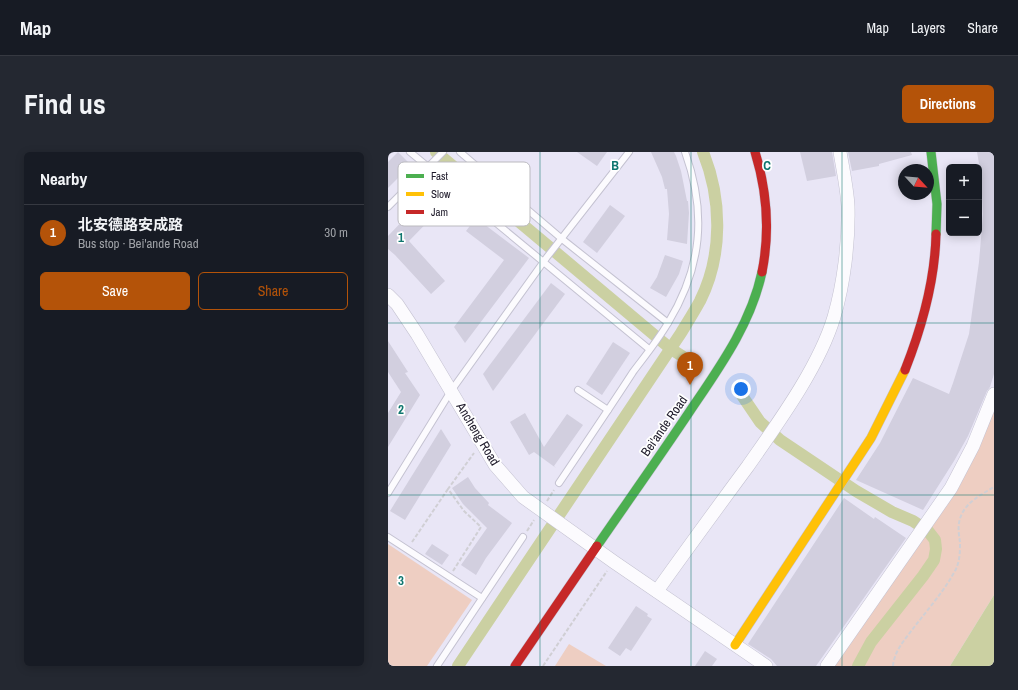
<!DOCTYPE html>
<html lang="en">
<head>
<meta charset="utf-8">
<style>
	:root { --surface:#171b24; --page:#242831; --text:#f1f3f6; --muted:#9ea1a6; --line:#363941; --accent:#b45309 }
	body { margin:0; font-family:"Archivo Narrow","Noto Sans SC",sans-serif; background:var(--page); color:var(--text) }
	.controls { position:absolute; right:12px; top:12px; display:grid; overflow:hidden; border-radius:6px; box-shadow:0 2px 10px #0003 }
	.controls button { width:36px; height:36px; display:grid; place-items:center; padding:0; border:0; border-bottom:1px solid var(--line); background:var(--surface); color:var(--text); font:20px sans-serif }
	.compass { position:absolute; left:510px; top:12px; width:36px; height:36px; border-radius:50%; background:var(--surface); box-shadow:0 2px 10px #0003; rotate:116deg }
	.you { position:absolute; left:353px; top:237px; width:14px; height:14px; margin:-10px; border:3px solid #fff; border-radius:50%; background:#1a73e8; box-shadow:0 0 0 6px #1a73e833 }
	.badge { display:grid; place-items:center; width:26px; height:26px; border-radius:50%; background:var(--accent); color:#fff; font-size:13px; font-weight:700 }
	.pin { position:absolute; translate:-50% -33px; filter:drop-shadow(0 1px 2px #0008) }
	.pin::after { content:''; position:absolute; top:21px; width:14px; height:12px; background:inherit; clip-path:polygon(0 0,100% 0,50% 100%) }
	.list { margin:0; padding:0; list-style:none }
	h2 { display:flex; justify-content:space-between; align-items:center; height:52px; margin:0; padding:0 16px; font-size:17px }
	h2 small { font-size:13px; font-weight:400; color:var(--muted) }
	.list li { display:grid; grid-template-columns:26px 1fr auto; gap:12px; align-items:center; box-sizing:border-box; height:56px; padding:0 16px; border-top:1px solid var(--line) }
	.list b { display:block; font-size:15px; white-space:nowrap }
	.list p { margin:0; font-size:13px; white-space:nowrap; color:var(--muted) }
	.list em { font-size:13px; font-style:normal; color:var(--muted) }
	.actions { display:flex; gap:8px; padding:12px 16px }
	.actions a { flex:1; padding:9px 0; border:1px solid var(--accent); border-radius:6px; text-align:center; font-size:14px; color:var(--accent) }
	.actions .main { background:var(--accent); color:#fff }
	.map { position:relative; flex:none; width:606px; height:514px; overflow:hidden; border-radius:6px }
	header { display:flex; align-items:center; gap:24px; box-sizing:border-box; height:56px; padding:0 20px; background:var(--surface); border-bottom:1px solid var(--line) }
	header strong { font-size:19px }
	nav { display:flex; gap:22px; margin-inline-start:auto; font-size:14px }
	.intro { display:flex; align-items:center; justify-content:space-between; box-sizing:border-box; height:96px; padding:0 24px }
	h1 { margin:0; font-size:28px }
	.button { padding:10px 18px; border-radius:6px; background:var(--accent); color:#fff; font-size:14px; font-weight:700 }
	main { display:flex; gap:24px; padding:0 24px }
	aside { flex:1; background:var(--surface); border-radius:6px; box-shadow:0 2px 10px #0003 }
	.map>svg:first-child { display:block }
	.green { fill:#eecec2 }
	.water { fill:#cbd0a2 }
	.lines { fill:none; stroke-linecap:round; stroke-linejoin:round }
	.canal { stroke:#cbd0a2; stroke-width:12 }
	.building { fill:#d2cfdf }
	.lane-casing { stroke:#c4c2d1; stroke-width:8 }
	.street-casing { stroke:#c4c2d1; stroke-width:14 }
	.fast-casing { stroke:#c4c2d1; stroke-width:10 }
	.slow-casing { stroke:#c4c2d1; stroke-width:10 }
	.jam-casing { stroke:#c4c2d1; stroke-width:10 }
	.path { stroke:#d0cfd4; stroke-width:2; stroke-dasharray:4 2; stroke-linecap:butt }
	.lane { stroke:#fcfbfe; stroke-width:6 }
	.street { stroke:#fcfbfe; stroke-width:13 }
	.fast { stroke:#4caf50; stroke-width:9 }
	.slow { stroke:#ffc107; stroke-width:9 }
	.jam { stroke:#c62828; stroke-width:9 }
	.grid { fill:none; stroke:#0f766e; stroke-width:1; stroke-opacity:0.55 }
	.labels { text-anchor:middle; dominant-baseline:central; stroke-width:3.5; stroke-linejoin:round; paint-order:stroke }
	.street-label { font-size:13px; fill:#1d1929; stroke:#fff }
	.key { fill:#fff; stroke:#bbbabf; stroke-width:1 }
	.key-label { font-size:11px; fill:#1d1929 }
	.grid-label { font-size:13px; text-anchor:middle; font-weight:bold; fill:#0f766e; stroke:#fff; stroke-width:3.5; stroke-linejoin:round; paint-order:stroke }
</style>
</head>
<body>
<header>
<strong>Map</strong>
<nav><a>Map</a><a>Layers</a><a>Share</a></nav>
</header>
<div class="intro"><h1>Find us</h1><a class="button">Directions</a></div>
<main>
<aside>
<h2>Nearby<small></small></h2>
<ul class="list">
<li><span class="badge">1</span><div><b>北安德路安成路</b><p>Bus stop · Bei'ande Road</p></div><em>30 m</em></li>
</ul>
<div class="actions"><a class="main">Save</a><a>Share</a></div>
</aside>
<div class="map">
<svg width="606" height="514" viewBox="0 0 606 514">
	<rect width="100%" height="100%" fill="#e9e6f6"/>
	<g class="green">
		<polygon points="606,259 606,443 562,514 443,514"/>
		<polygon points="0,392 84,448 39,514 0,514"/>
		<polygon points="181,492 218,514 167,514"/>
	</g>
	<polygon class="water" points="606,443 606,514 562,514"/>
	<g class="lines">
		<g class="canal">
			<polyline points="48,0 283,197 294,204"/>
			<polyline points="353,242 372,270 392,288 468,339 504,360 525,369 540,379 547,388 548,397 546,408 535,424 483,490 470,514"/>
			<path d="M70,514L293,181C299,171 306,160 312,149C335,103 334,47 315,0"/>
		</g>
	</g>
	<g class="building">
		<polygon points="10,0 23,13 0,36 0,10"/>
		<polygon points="189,0 219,0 209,14"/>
		<polygon points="263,0 286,0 288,4 293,19 299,49 300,49 301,61 299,92 279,88 281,62 279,37 277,37 274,25"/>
		<polygon points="412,0 444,0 448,24 419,29"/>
		<polygon points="460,0 523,0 524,3 491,12 491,14 464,19"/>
		<polygon points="589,0 606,0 606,222 602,235 599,239 580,284 566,309 535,358 468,328 492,291 525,226 561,242 565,231 581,182 591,110 595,62 593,23"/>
		<polygon points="48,34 62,47 21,89 57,129 43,142 7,103 0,97 0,84"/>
		<polygon points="222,53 237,64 209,101 195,90"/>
		<polygon points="88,66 141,106 77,191 66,175 116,108 78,79"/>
		<polygon points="277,103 295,109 291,122 278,145 262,136 269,125"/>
		<polygon points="163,131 177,142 105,239 95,222"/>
		<polygon points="0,189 20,220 17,221 32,243 0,295 0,261 13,240 0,220"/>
		<polygon points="225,190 242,201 214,243 198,232"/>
		<polygon points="137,261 156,295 179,262 195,273 166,314 168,316 146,300 141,303 122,270"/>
		<polygon points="53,277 63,293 17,368 2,359"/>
		<polygon points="80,325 87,336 101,351 100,353 124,371 98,406 88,423 73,413 99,376 75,352 64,336"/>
		<polygon points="456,346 486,367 487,365 518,386 428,514 389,514 383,507 360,492"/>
		<polygon points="44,392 61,403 54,413 37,402"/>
		<polygon points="248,454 260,462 259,464 264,467 243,499 238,496 232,504 220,496"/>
		<polygon points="317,499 329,507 324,514 307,514"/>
	</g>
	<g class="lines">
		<defs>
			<g id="lane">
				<polyline points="22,0 261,197"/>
				<polyline points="72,0 174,87 280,171"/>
				<polyline points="0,55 55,0"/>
				<polyline points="190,238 220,258"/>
				<path d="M171,331C196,294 221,257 245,220C257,204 270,188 280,171C314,115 319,61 297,0"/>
				<polyline points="0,341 63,239 159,105 241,0"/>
				<polyline points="0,385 94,446"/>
				<polyline points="49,514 135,385"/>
			</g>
			<g id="street">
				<polyline points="0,143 9,152 29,182 107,313 135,345 226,410 378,514"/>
				<path d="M269,439C299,397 329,356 360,314C390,271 431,215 446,165C456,131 461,89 460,54C459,36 455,18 452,0"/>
				<polyline points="439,514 563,336 585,294 606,242"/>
			</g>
			<g id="fast">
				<polyline points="543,0 549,52 548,82"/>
				<path d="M209,394C240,349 272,304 302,259C331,216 363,172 374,120"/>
			</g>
			<polyline id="slow" points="347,493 483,286 517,218"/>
			<g id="jam">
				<path d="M367,0C379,39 382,80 374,120"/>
				<path d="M517,218C534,175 547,128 548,82"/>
				<polyline points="127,514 209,394"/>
			</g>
		</defs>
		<use href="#lane" class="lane-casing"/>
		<use href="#street" class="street-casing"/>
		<use href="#fast" class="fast-casing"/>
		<use href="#slow" class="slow-casing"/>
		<use href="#jam" class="jam-casing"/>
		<g class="path">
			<polyline points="159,349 166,338"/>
			<polyline points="139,379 146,368"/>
			<polyline points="24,390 60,337"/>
			<polyline points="65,419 93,375 76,359 60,337 86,301"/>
			<polyline points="0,512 3,514"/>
			<polyline points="155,514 219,419"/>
			<path d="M505,514C506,499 518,486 527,474C541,456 557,438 568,417C572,408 572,399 572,390C571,384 570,377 571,371C574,352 591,344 606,335"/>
		</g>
		<use href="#lane" class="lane"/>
		<use href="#street" class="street"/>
		<use href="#fast" class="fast"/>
		<use href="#slow" class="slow"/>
		<use href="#jam" class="jam"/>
	</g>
	<path class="grid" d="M152,0V514M303,0V514M454,0V514M0,171H606M0,343H606"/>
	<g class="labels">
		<g class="street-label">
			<text transform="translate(276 274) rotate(-55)">Bei'ande Road</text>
			<text transform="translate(90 282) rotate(59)">Ancheng Road</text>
		</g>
	</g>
	<rect x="10" y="10" width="132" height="64" rx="6" class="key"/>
	<rect x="18" y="22" width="18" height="4" fill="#4caf50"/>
	<rect x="18" y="40" width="18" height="4" fill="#ffc107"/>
	<rect x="18" y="58" width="18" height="4" fill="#c62828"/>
	<g class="key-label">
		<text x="43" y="28">Fast</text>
		<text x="43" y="46">Slow</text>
		<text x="43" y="64">Jam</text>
	</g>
	<g class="grid-label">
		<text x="227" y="18">B</text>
		<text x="379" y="18">C</text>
		<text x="13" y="90">1</text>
		<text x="13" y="262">2</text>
		<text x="13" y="433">3</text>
	</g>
</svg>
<div class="controls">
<button>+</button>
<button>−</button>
</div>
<svg class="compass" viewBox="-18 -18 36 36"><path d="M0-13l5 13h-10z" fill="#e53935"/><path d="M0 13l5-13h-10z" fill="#9ea1a6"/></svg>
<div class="you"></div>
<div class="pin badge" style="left:302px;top:233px">1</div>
</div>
</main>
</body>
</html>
